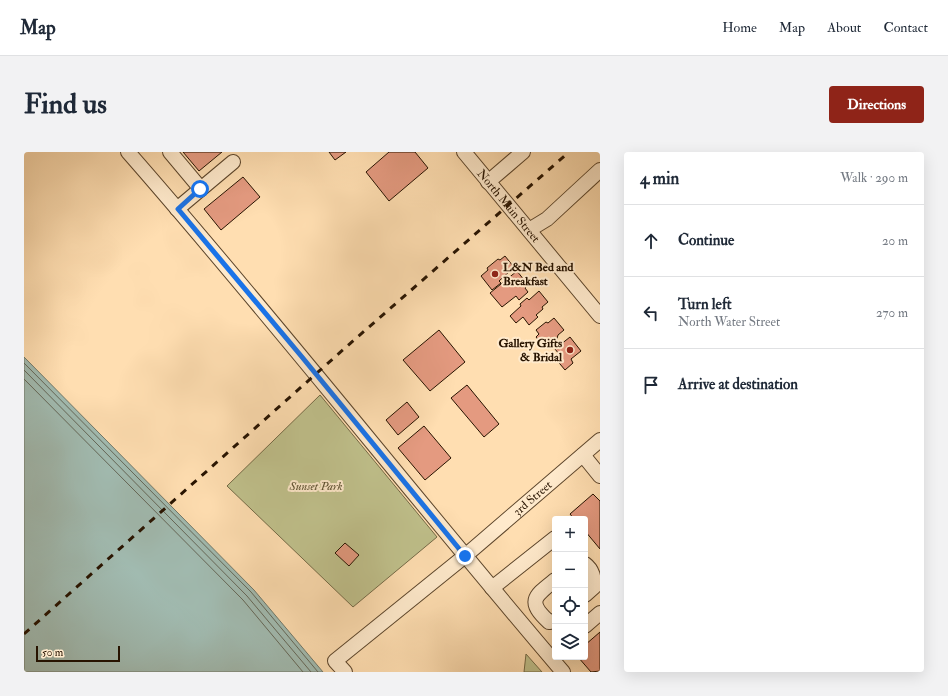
<!DOCTYPE html>
<html lang="en">
<head>
<meta charset="utf-8">
<style>
	:root { --surface:#fff; --page:#f2f2f3; --text:#1f2937; --muted:#747a83; --line:#e0e1e3; --accent:#8f2418 }
	body { margin:0; font-family:"IM FELL Double Pica",serif; background:var(--page); color:var(--text) }
	.controls { position:absolute; right:12px; bottom:12px; display:grid; overflow:hidden; border-radius:4px; box-shadow:0 4px 16px #0002 }
	.controls button { width:36px; height:36px; display:grid; place-items:center; padding:0; border:0; border-bottom:1px solid var(--line); background:var(--surface); color:var(--text); font:20px sans-serif }
	.scale { position:absolute; left:12px; bottom:10px; width:84px; box-sizing:border-box; padding-left:4px; border:2px solid #271300; border-top:0; font-size:11px; line-height:14px; white-space:nowrap; color:#271300; -webkit-text-stroke:3px #ffeacc; paint-order:stroke }
	.stop { position:absolute; width:12px; height:12px; margin:-9px; border:3px solid #1a73e8; border-radius:50%; background:#fff }
	.stop.end { background:#1a73e8; border-color:#fff; box-shadow:0 1px 4px #0008 }
	.list { margin:0; padding:0; list-style:none }
	h2 { display:flex; justify-content:space-between; align-items:center; height:52px; margin:0; padding:0 16px; font-size:17px }
	h2 small { font-size:13px; font-weight:400; color:var(--muted) }
	.list li { display:grid; grid-template-columns:26px 1fr auto; gap:12px; align-items:center; box-sizing:border-box; height:72px; padding:0 16px; border-top:1px solid var(--line) }
	.list b { display:block; font-size:15px; white-space:nowrap }
	.list p { margin:0; font-size:13px; white-space:nowrap; color:var(--muted) }
	.list em { font-size:13px; font-style:normal; color:var(--muted) }
	.icon { flex:none; width:22px; height:22px; fill:none; stroke:currentColor; stroke-width:2; stroke-linecap:round; stroke-linejoin:round }
	.map { position:relative; flex:none; width:576px; height:520px; overflow:hidden; border-radius:4px }
	header { display:flex; align-items:center; gap:24px; box-sizing:border-box; height:56px; padding:0 20px; background:var(--surface); border-bottom:1px solid var(--line) }
	header strong { font-size:19px }
	nav { display:flex; gap:22px; margin-inline-start:auto; font-size:14px }
	.intro { display:flex; align-items:center; justify-content:space-between; box-sizing:border-box; height:96px; padding:0 24px }
	h1 { margin:0; font-size:28px }
	.button { padding:10px 18px; border-radius:4px; background:var(--accent); color:#fff; font-size:14px; font-weight:700 }
	main { display:flex; gap:24px; padding:0 24px }
	aside { flex:1; background:var(--surface); border-radius:4px; box-shadow:0 4px 16px #0002 }
	.map>svg:first-child { display:block }
	.green { fill:#c0c18c; stroke:#746a46 }
	.water { fill:#a1bbb1; stroke:#70786a }
	.lines { fill:none; stroke-linecap:round; stroke-linejoin:round }
	.shore { stroke:#646758; stroke-width:1 }
	.building { fill:#e49a80; stroke:#271300 }
	.minor-casing { stroke:#5d462c; stroke-width:16 }
	.minor { stroke:#ffeacc; stroke-width:14 }
	.rail { stroke:#271300; stroke-width:3; stroke-dasharray:7 7; stroke-linecap:butt }
	.route { stroke:#1a73e8; stroke-width:5 }
	.poi-dot { fill:#8f2418; stroke:#ffeacc; stroke-width:1.5 }
	.labels { text-anchor:middle; dominant-baseline:central; stroke-width:4; stroke-linejoin:round; paint-order:stroke }
	.street-label { font-size:12px; fill:#271300; stroke:#ffeacc }
	.poi-label { font-size:12px; font-weight:bold; fill:#271300; stroke:#ffeacc; text-anchor:start }
	.park-label { font-size:12px; font-style:italic; fill:#5d5031; stroke:#ffeacc }
</style>
</head>
<body>
<header>
<strong>Map</strong>
<nav><a>Home</a><a>Map</a><a>About</a><a>Contact</a></nav>
</header>
<div class="intro"><h1>Find us</h1><a class="button">Directions</a></div>
<main>
<div class="map">
<svg width="576" height="520" viewBox="0 0 576 520">
	<rect width="100%" height="100%" fill="#ffdeb1"/>
	<filter id="stains"><feTurbulence type="fractalNoise" baseFrequency=".005" numOctaves="4"/><feColorMatrix values="0 0 0 0 .2 0 0 0 0 .09 0 0 0 0 .02 0 0 0 .5 -.17"/></filter>
	<radialGradient id="worn" r=".72"><stop offset=".6" stop-color="#630" stop-opacity="0"/><stop offset="1" stop-color="#630" stop-opacity=".3"/></radialGradient>
	<g class="green">
		<polygon points="296,243 413,385 329,455 203,334"/>
		<polygon points="502,502 518,520 500,520"/>
	</g>
	<polygon class="water" points="0,205 230,438 299,520 0,520"/>
	<g class="lines">
		<g class="shore">
			<polyline points="0,211 227,440 294,520"/>
			<polyline points="0,218 223,444 287,520"/>
			<polyline points="0,227 219,448 279,520"/>
		</g>
	</g>
	<g class="building">
		<polygon points="159,0 198,0 175,19"/>
		<polygon points="305,0 322,0 311,8"/>
		<polygon points="365,0 391,0 404,16 365,49 342,20"/>
		<polygon points="219,25 236,45 197,78 180,57"/>
		<polygon points="481,104 489,114 484,119 485,120 475,129 477,131 468,138 457,124 464,118 463,116 474,107 476,108"/>
		<polygon points="493,119 504,133 501,136 504,140 495,148 492,144 478,155 466,141"/>
		<polygon points="515,139 524,150 518,155 519,157 512,163 514,165 505,173 499,165 492,171 486,164 497,154 496,152 503,146 505,148"/>
		<polygon points="530,166 540,178 534,183 532,190 528,193 523,193 520,195 512,185 515,182 512,178 522,170 524,171"/>
		<polygon points="415,178 441,210 406,239 379,208"/>
		<polygon points="546,185 557,199 547,207 549,211 541,218 531,206 535,202 531,197"/>
		<polygon points="443,233 475,272 460,285 427,246"/>
		<polygon points="383,250 395,265 374,283 362,268"/>
		<polygon points="400,274 427,306 401,328 374,296"/>
		<polygon points="569,342 576,349 576,397 561,379 561,367 550,367 546,362"/>
		<polygon points="321,391 335,403 325,414 311,401"/>
		<polygon points="576,480 576,519 567,520 554,505 561,505 561,493"/>
	</g>
	<g class="lines">
		<defs>
			<g id="minor">
				<path d="M104,0C253,170 392,348 539,520"/>
				<polyline points="146,0 177,37"/>
				<path id="s1" d="M440,0L576,164"/>
				<polyline points="464,30 499,0"/>
				<polyline points="153,57 209,10"/>
				<polyline points="505,78 523,67 576,18"/>
				<polyline points="559,303 576,324"/>
				<path d="M561,412C569,418 570,426 570,435L561,443"/>
				<path d="M531,428C511,444 502,449 525,470L531,469"/>
				<polyline points="468,436 531,386"/>
				<polyline points="561,474 576,461"/>
				<path id="s2" d="M321,520L311,509L441,404L576,288"/>
			</g>
		</defs>
		<use href="#minor" class="minor-casing"/>
		<use href="#minor" class="minor"/>
		<polyline class="rail" points="0,482 321,196 545,0"/>
	</g>
	<g class="lines">
		<polyline class="route" points="176,37 154,57 278,205 441,404"/>
	</g>
	<g class="poi-dot">
		<circle cx="471" cy="122" r="4"/>
		<circle cx="546" cy="198" r="4"/>
	</g>
	<g class="labels">
		<g class="street-label">
			<text stroke="none"><textPath href="#s1" startOffset="70">North Main Street</textPath></text>
			<text stroke="none"><textPath href="#s2" startOffset="271">3rd Street</textPath></text>
		</g>
		<g class="poi-label">
			<text x="479" y="115">L&amp;N Bed and<tspan x="479" dy="14">Breakfast</tspan></text>
			<text x="538" y="191" text-anchor="end">Gallery Gifts<tspan x="538" dy="14">&amp; Bridal</tspan></text>
		</g>
		<g class="park-label">
			<text x="292" y="334">Sunset Park</text>
		</g>
	</g>
	<rect width="100%" height="100%" filter="url(#stains)"/>
	<rect width="100%" height="100%" fill="url(#worn)"/>
</svg>
<div class="controls">
<button>+</button>
<button>−</button>
<button><svg class="icon" aria-label="locate" viewBox="0 0 24 24"><circle cx="12" cy="12" r="6"/><path d="M12 2v4M12 18v4M2 12h4M18 12h4"/></svg></button>
<button><svg class="icon" aria-label="layers" viewBox="0 0 24 24"><path d="M12 4l9 5-9 5-9-5zM3 14l9 5 9-5"/></svg></button>
</div>
<div class="scale">50 m</div>
<div class="stop" style="left:176px;top:37px"></div>
<div class="stop end" style="left:441px;top:404px"></div>
</div>
<aside>
<h2>4 min<small>Walk · 290 m</small></h2>
<ul class="list">
<li><svg class="icon" aria-label="ahead" viewBox="0 0 24 24"><path d="M12 20V5M6 11l6-6 6 6"/></svg><div><b>Continue</b></div><em>20 m</em></li>
<li><svg class="icon" aria-label="left" viewBox="0 0 24 24"><path d="M17 20v-9H6M10 6l-5 5 5 5"/></svg><div><b>Turn left</b><p>North Water Street</p></div><em>270 m</em></li>
<li><svg class="icon" aria-label="arrive" viewBox="0 0 24 24"><path d="M6 21V4h12l-3 4 3 4H6"/></svg><div><b>Arrive at destination</b></div></li>
</ul>
</aside>
</main>
</body>
</html>
